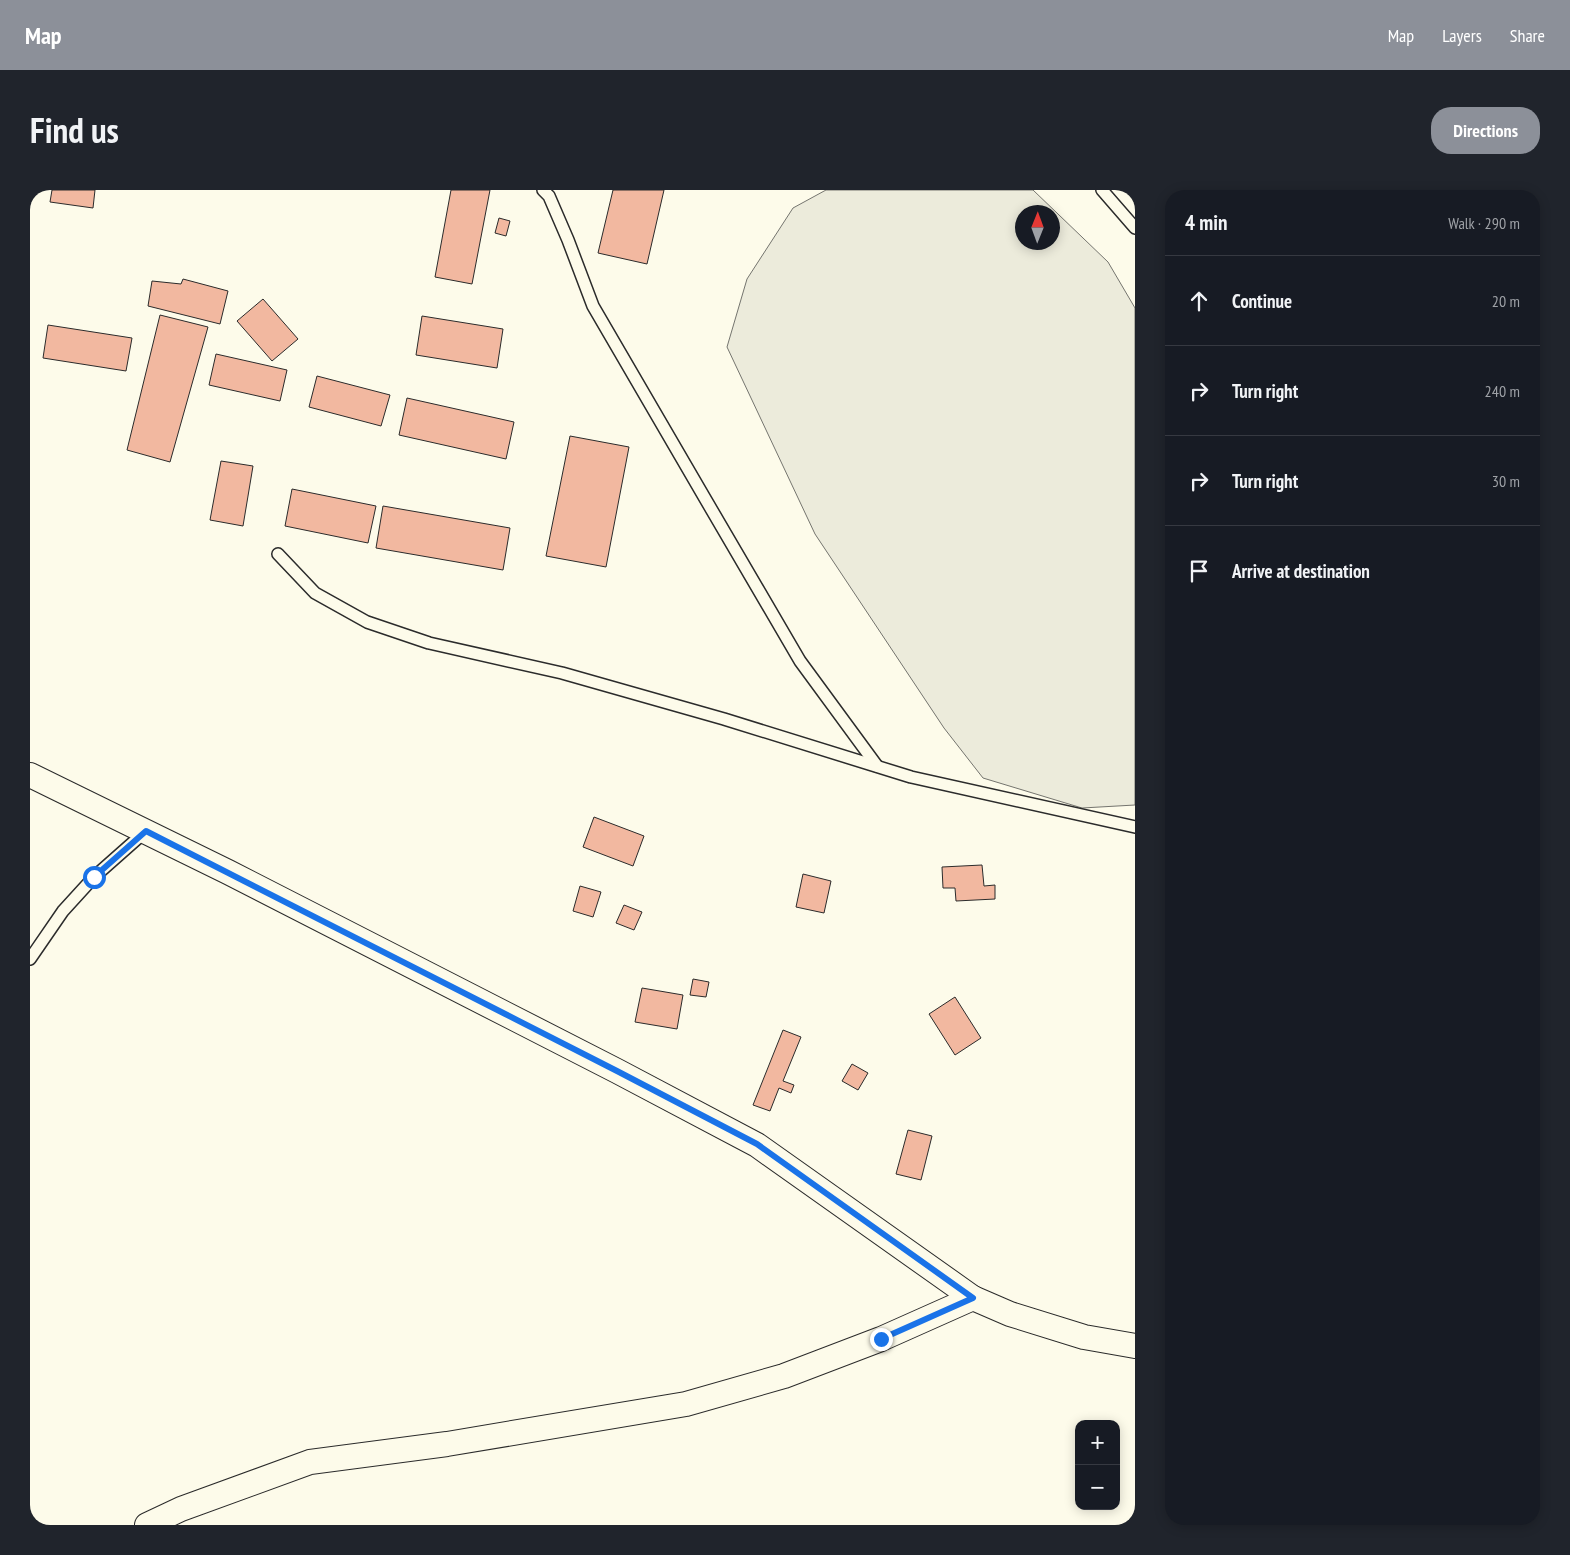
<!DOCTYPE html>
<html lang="en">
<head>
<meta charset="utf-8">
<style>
	:root { --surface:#171b24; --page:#20242c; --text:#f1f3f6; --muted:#9ea1a6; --line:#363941; --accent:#8c9099 }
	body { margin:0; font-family:"PT Sans Narrow",sans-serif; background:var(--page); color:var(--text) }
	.controls { position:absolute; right:15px; bottom:15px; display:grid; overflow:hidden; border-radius:10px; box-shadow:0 2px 12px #0003 }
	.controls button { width:45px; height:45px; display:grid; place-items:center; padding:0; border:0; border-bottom:1px solid var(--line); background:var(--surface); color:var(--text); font:25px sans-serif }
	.compass { position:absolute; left:985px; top:15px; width:45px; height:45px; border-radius:50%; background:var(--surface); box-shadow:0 2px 12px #0003; rotate:1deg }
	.stop { position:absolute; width:15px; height:15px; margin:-11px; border:4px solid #1a73e8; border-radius:50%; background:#fff }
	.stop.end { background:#1a73e8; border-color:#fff; box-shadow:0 1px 5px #0008 }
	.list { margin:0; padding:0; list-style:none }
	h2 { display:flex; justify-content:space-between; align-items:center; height:65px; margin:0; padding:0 20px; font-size:21px }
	h2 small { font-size:16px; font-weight:400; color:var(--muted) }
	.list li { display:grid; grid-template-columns:32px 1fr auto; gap:15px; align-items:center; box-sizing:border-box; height:90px; padding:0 20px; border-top:1px solid var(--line) }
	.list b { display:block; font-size:19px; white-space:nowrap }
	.list em { font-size:16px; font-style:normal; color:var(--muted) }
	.icon { flex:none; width:28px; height:28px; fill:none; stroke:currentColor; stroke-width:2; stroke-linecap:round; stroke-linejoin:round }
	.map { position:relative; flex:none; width:1105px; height:1335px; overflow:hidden; border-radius:20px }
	header { display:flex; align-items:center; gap:30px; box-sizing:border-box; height:70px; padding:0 25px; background:var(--accent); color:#fff }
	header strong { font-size:24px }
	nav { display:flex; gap:28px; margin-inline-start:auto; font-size:18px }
	.intro { display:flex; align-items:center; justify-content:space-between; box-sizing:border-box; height:120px; padding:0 30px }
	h1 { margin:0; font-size:35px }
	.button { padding:12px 22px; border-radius:20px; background:var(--accent); color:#fff; font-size:18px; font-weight:700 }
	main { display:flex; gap:30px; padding:0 30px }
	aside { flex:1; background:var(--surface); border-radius:20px; box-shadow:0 2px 12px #0003 }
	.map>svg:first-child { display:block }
	.green { fill:#ecebdb; stroke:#74746e; fill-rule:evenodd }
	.building { fill:#f2b8a0; stroke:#2b2b2b }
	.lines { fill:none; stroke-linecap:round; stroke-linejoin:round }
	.lane-casing { stroke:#2b2b2b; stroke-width:14 }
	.street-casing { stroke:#2b2b2b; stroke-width:26 }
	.lane { stroke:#fdfbea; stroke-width:11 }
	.street { stroke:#fdfbea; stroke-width:24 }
	.route { stroke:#1a73e8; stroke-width:6 }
</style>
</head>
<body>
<header>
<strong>Map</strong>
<nav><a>Map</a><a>Layers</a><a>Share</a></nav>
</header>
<div class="intro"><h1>Find us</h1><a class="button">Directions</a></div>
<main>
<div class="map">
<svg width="1105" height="1335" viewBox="0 0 1105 1335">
	<rect width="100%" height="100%" fill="#fdfbea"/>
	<path class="green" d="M796,0H1003L1078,72L1105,118V615L1052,618L953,588L914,538L785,344L697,157L717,89L763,18ZM992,22H1022V52H992Z"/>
	<g class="building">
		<polygon points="22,0 65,0 63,18 20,12"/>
		<polygon points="421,0 460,0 442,94 405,87"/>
		<polygon points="583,0 634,0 617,74 568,63"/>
		<polygon points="469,28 480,31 476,46 465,43"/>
		<polygon points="153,89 198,101 190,134 118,116 122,91 151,94"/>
		<polygon points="233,109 268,149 242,171 207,131"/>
		<polygon points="130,125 178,137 140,272 97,260"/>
		<polygon points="392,126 473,139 467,178 386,165"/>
		<polygon points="18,135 102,148 96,181 13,168"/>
		<polygon points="186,164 257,180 250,211 179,195"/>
		<polygon points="287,186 360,205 351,236 279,217"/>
		<polygon points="377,208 484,232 476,269 369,245"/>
		<polygon points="540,246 599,257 576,377 516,366"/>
		<polygon points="191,271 223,276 213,336 180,330"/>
		<polygon points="262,299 346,316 338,353 255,336"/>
		<polygon points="353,316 480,338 473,380 346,358"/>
		<polygon points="564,627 614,646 603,676 553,657"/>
		<polygon points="952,675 954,696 965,695 965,709 926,711 925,698 913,698 912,677"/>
		<polygon points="773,684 801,691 794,723 766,717"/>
		<polygon points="550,696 571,702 563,727 543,721"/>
		<polygon points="594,715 612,722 604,740 586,733"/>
		<polygon points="663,789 679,792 676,807 660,805"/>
		<polygon points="612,798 653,805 647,839 605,832"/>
		<polygon points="925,807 951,848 925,865 899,824"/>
		<polygon points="753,840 771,847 753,891 764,895 761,903 749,898 740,921 723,915"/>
		<polygon points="822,874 838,883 828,900 812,891"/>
		<polygon points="878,940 902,946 891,990 866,984"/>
	</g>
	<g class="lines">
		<defs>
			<g id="lane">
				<polyline points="513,0 519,6 538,50 563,116 673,305 770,471 847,576"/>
				<polyline points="1072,0 1105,38"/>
				<polyline points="248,364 285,403 337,432 399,453 532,483 694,529 881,587 1105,637"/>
				<polyline points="0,769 33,721 64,687 116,641"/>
			</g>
			<g id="street">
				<polyline points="0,585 198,682 587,881 727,955 943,1108 980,1124 1054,1147 1105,1156"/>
				<polyline points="117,1335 151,1319 280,1272 417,1254 656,1214 754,1186 851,1149 943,1108"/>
			</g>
		</defs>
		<use href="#lane" class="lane-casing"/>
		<use href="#street" class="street-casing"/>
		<use href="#lane" class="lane"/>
		<use href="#street" class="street"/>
	</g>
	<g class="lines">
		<polyline class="route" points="64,687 116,641 587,881 727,954 943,1108 851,1149"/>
	</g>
</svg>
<div class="controls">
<button>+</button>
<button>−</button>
</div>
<svg class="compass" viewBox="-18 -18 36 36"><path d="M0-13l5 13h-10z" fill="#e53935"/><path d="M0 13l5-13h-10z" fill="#9ea1a6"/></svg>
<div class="stop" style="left:64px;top:687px"></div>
<div class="stop end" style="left:851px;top:1149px"></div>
</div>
<aside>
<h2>4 min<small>Walk · 290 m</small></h2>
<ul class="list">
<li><svg class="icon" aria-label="ahead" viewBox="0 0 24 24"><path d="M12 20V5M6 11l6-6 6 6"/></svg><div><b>Continue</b></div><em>20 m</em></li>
<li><svg class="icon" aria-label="right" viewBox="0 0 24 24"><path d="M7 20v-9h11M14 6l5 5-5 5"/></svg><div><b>Turn right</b></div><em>240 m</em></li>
<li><svg class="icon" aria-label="right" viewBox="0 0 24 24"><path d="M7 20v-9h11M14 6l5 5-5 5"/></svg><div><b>Turn right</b></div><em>30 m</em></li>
<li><svg class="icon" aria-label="arrive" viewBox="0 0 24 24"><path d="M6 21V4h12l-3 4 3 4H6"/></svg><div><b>Arrive at destination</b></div></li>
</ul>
</aside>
</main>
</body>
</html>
